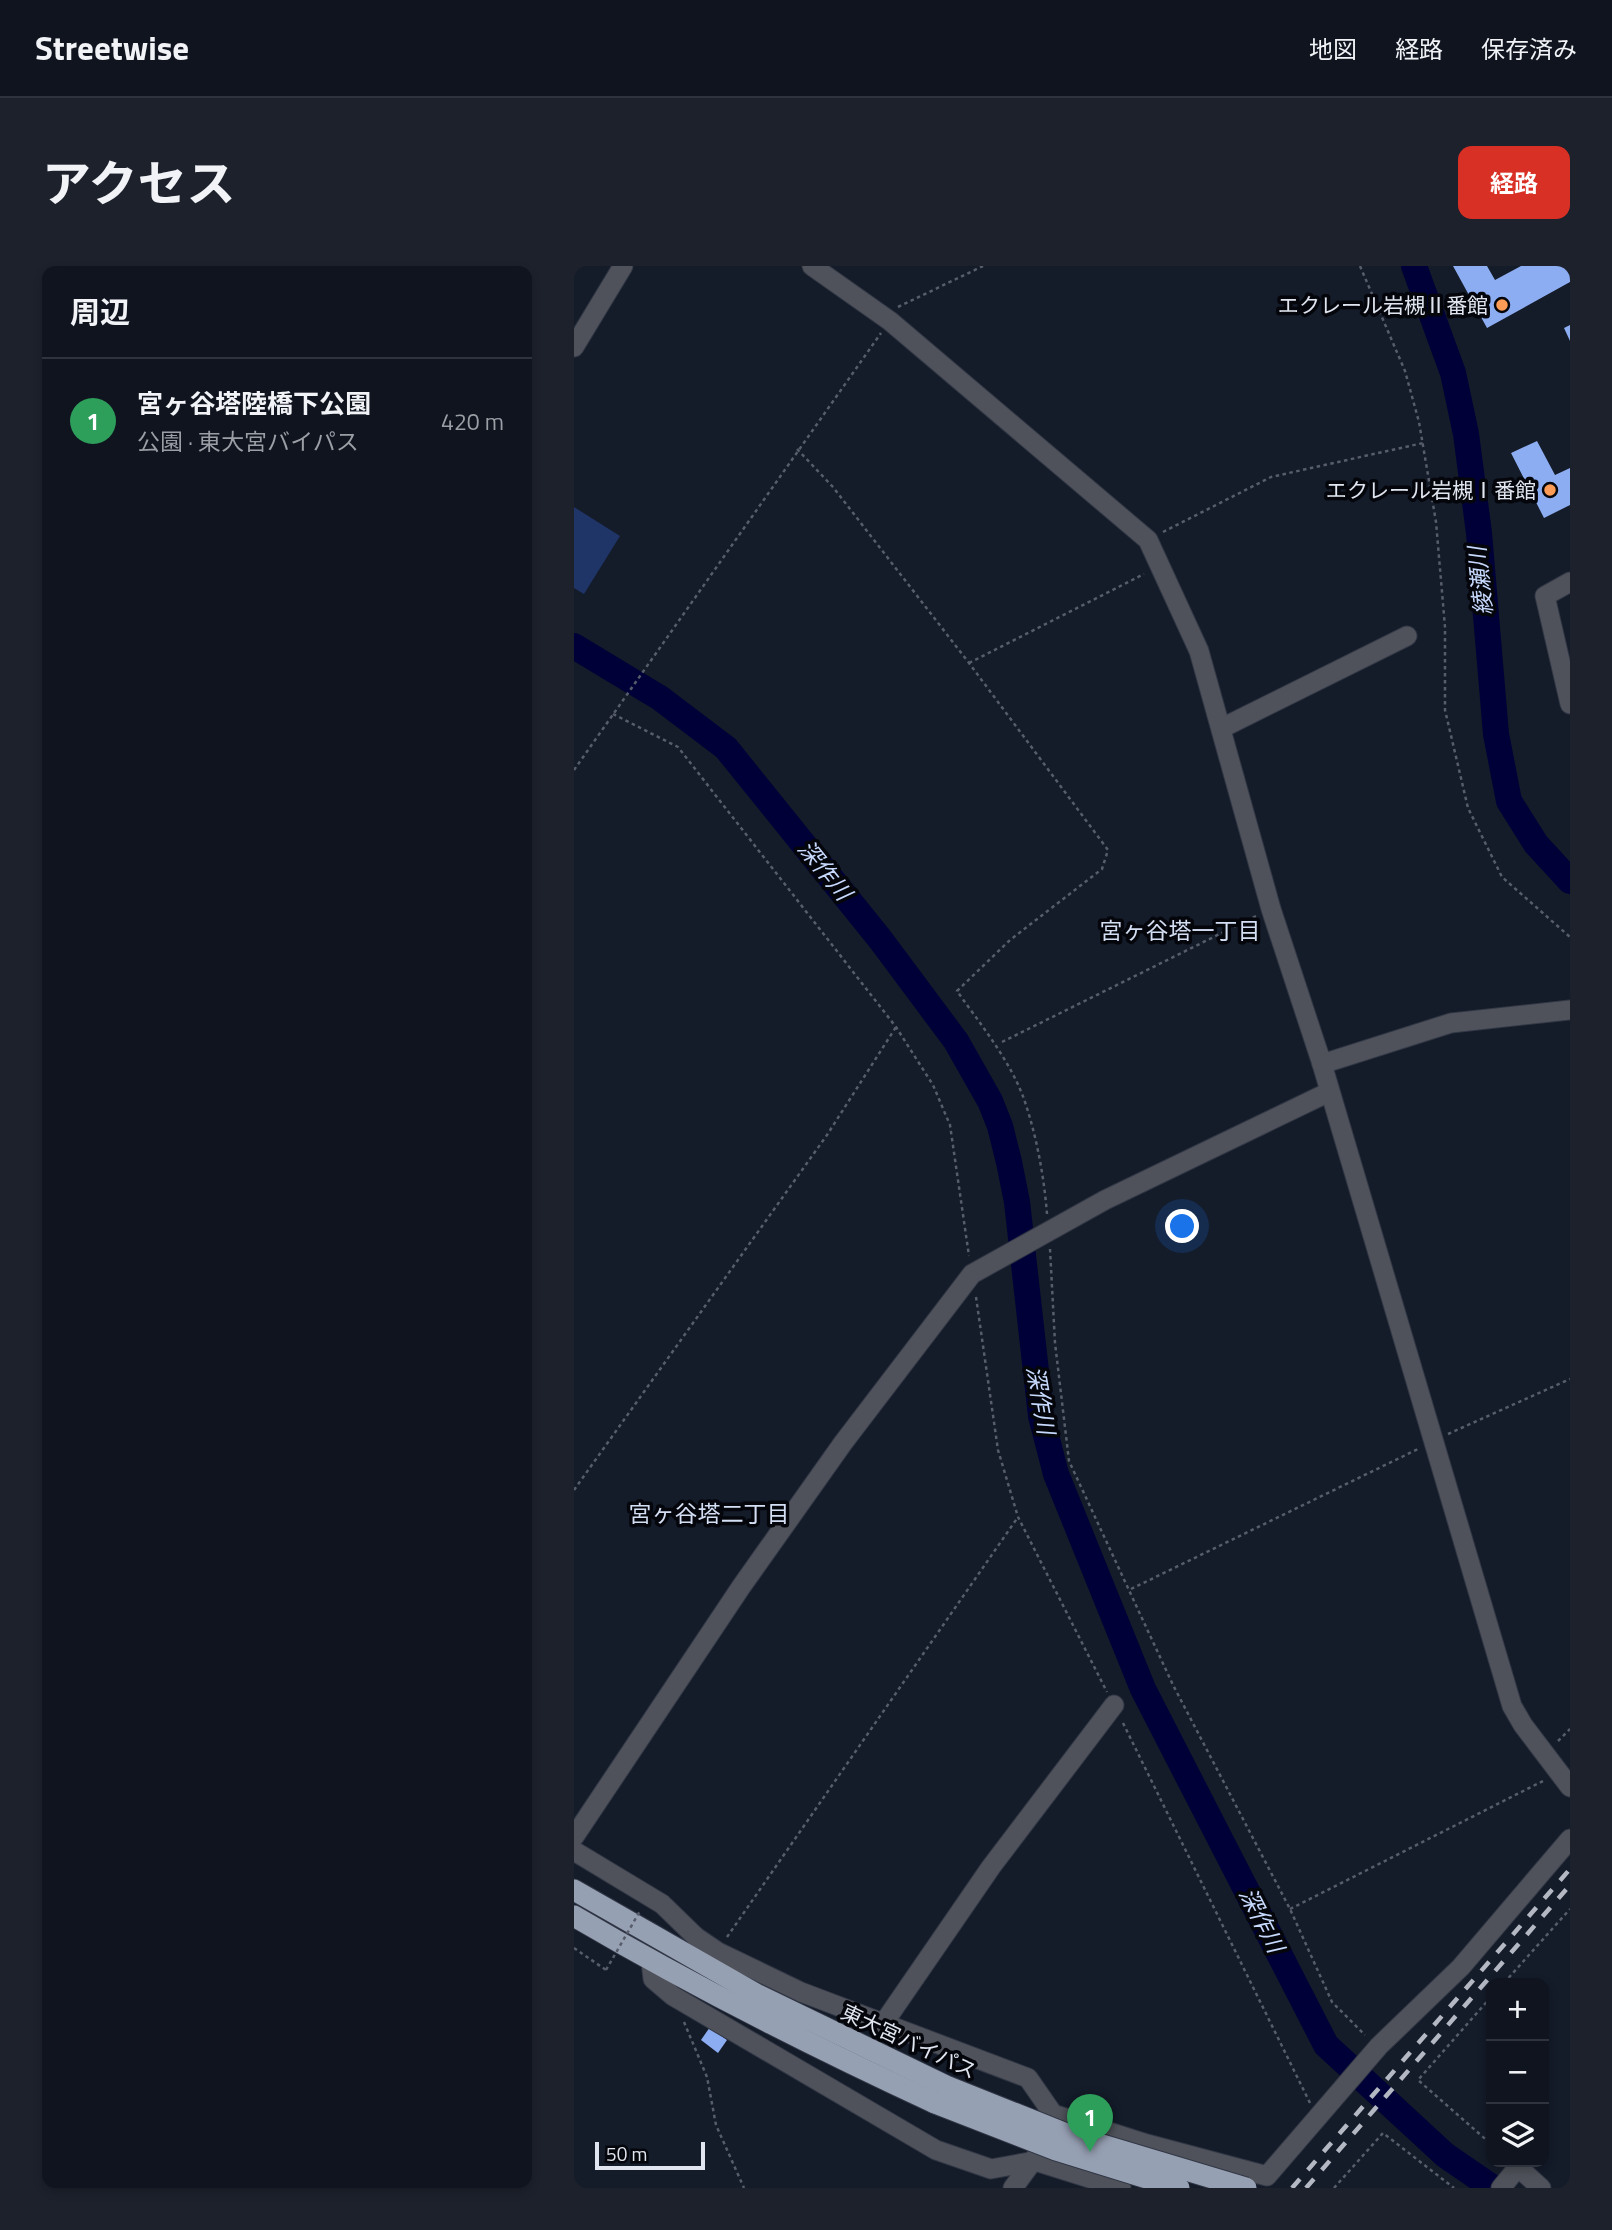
<!DOCTYPE html>
<html lang="ja">
<head>
<meta charset="utf-8">
<style>
	:root { --surface:#0f141f; --page:#1d212c; --text:#f1f3f6; --muted:#9b9ea4; --line:#2f333d; --accent:#d93025 }
	body { margin:0; font-family:"Titillium Web","Noto Sans JP",sans-serif; background:var(--page); color:var(--text) }
	.controls { position:absolute; right:21px; bottom:21px; display:grid; overflow:hidden; border-radius:14px; box-shadow:0 4px 10px #0003 }
	.controls button { width:63px; height:63px; display:grid; place-items:center; padding:0; border:0; border-bottom:2px solid var(--line); background:var(--surface); color:var(--text); font:35px sans-serif }
	.scale { position:absolute; left:21px; bottom:18px; width:110px; box-sizing:border-box; padding-left:7px; border:4px solid #e0e5ef; border-top:0; font-size:19px; line-height:24px; white-space:nowrap; color:#e0e5ef; -webkit-text-stroke:5px #04060c; paint-order:stroke }
	.you { position:absolute; left:609px; top:961px; width:24px; height:24px; margin:-18px; border:5px solid #fff; border-radius:50%; background:#1a73e8; box-shadow:0 0 0 10px #1a73e833 }
	.badge { display:grid; place-items:center; width:46px; height:46px; border-radius:50%; background:var(--accent); color:#fff; font-size:23px; font-weight:700 }
	.pin { position:absolute; translate:-50% -58px; filter:drop-shadow(0 2px 4px #0008) }
	.pin::after { content:''; position:absolute; top:37px; width:24px; height:21px; background:inherit; clip-path:polygon(0 0,100% 0,50% 100%) }
	.list { margin:0; padding:0; list-style:none }
	h2 { display:flex; justify-content:space-between; align-items:center; height:91px; margin:0; padding:0 28px; font-size:30px }
	h2 small { font-size:23px; font-weight:400; color:var(--muted) }
	.list li { display:grid; grid-template-columns:46px 1fr auto; gap:21px; align-items:center; box-sizing:border-box; height:126px; padding:0 28px; border-top:2px solid var(--line) }
	.list b { display:block; font-size:26px; white-space:nowrap }
	.list p { margin:0; font-size:23px; white-space:nowrap; color:var(--muted) }
	.list em { font-size:23px; font-style:normal; color:var(--muted) }
	.icon { flex:none; width:38px; height:38px; fill:none; stroke:currentColor; stroke-width:2; stroke-linecap:round; stroke-linejoin:round }
	.map { position:relative; flex:none; width:996px; height:1922px; overflow:hidden; border-radius:14px }
	header { display:flex; align-items:center; gap:42px; box-sizing:border-box; height:98px; padding:0 35px; background:var(--surface); border-bottom:2px solid var(--line) }
	header strong { font-size:33px }
	nav { display:flex; gap:38px; margin-inline-start:auto; font-size:24px }
	.intro { display:flex; align-items:center; justify-content:space-between; box-sizing:border-box; height:168px; padding:0 42px }
	h1 { margin:0; font-size:49px }
	.button { padding:18px 32px; border-radius:14px; background:var(--accent); color:#fff; font-size:24px; font-weight:700 }
	main { display:flex; gap:42px; padding:0 42px }
	aside { flex:1; background:var(--surface); border-radius:14px; box-shadow:0 4px 10px #0003 }
	.map>svg:first-child { display:block }
	.green { fill:#1f3467 }
	.lines { fill:none; stroke-linecap:round; stroke-linejoin:round }
	.river { stroke:#000038; stroke-width:26 }
	.building { fill:#8dadf2 }
	.minor-casing { stroke:#313745; stroke-width:21 }
	.highway-casing { stroke:#313745; stroke-width:23 }
	.path { stroke:#575d6a; stroke-width:2.5; stroke-dasharray:3.5 3.5; stroke-linecap:butt }
	.minor { stroke:#4f525a; stroke-width:19 }
	.highway { stroke:#96a0b3; stroke-width:21 }
	.rail { stroke:#b3b8c3; stroke-width:4.5; stroke-dasharray:12 12; stroke-linecap:butt }
	.highway-bridge-casing { stroke:#313745; stroke-width:23; stroke-linecap:butt }
	.path-bridge { stroke:#575d6a; stroke-width:2.5; stroke-dasharray:3.5 3.5; stroke-linecap:butt }
	.highway-bridge { stroke:#96a0b3; stroke-width:21 }
	.poi-dot { fill:#fd9c56; stroke:#04060c; stroke-width:2.5 }
	.labels { text-anchor:middle; dominant-baseline:central; stroke-width:7; stroke-linejoin:round; paint-order:stroke }
	.poi-label { font-size:21px; fill:#e0e5ef; stroke:#04060c; text-anchor:end }
	.street-label { font-size:21px; fill:#e0e5ef; stroke:#04060c }
	.water-label { font-size:23px; font-style:italic; fill:#c7d9fd; stroke:#04060c }
	.neighbourhood-label { font-size:23px; fill:#d5dff4; stroke:#04060c }
</style>
</head>
<body>
<header>
<strong>Streetwise</strong>
<nav><a>地図</a><a>経路</a><a>保存済み</a></nav>
</header>
<div class="intro"><h1>アクセス</h1><a class="button">経路</a></div>
<main>
<aside>
<h2>周辺<small></small></h2>
<ul class="list">
<li><span class="badge" style="background:#2e9e5b">1</span><div><b>宮ヶ谷塔陸橋下公園</b><p>公園 · 東大宮バイパス</p></div><em>420 m</em></li>
</ul>
</aside>
<div class="map">
<svg width="996" height="1922" viewBox="0 0 996 1922">
	<rect width="100%" height="100%" fill="#141b29"/>
	<polygon class="green" points="0,241 46,270 10,328 0,322"/>
	<g class="lines">
		<g class="river">
			<polyline points="840,0 879,107 892,168 905,267 922,468 935,535 962,578 996,615"/>
			<polyline points="0,380 86,432 152,482 306,673 382,775 416,835 426,860 435,896 443,936 467,1150 482,1208 569,1423 752,1779 871,1889 919,1922"/>
		</g>
	</g>
	<g class="building">
		<polygon points="879,0 913,0 921,14 947,0 996,0 996,16 913,62"/>
		<polygon points="996,59 996,75 990,62"/>
		<polygon points="963,175 981,209 996,202 996,239 970,252 937,187"/>
		<polygon points="136,1761 153,1774 144,1787 127,1774"/>
	</g>
	<g class="lines">
		<defs>
			<g id="minor">
				<polyline points="238,0 316,55 574,274 625,385 697,643 748,798 938,1440 949,1459 996,1521"/>
				<polyline points="0,81 49,0"/>
				<polyline points="996,316 971,330 996,438"/>
				<polyline points="648,462 833,370"/>
				<polyline points="748,798 877,757 996,744"/>
				<polyline points="0,1571 167,1321 269,1177 398,1008 531,934 755,826"/>
				<polyline points="0,1585 88,1638 122,1671 144,1686 227,1726 454,1812 479,1848 573,1878 693,1910 805,1780 887,1701 996,1573"/>
				<polyline points="77,1696 79,1713 99,1730 362,1884 417,1903 461,1895 547,1922"/>
				<polyline points="309,1758 417,1601 540,1439"/>
				<polyline points="439,1922 464,1888"/>
				<polyline points="927,1922 944,1901 967,1922"/>
			</g>
			<g id="highway">
				<polyline points="0,1624 184,1729 372,1820"/>
				<path d="M0,1650C117,1719 238,1780 361,1837"/>
			</g>
		</defs>
		<use href="#minor" class="minor-casing"/>
		<use href="#highway" class="highway-casing"/>
		<g class="path">
			<polyline points="786,0 831,105 845,156 862,256 871,361 871,444 894,542 928,611 996,671"/>
			<polyline points="324,41 409,0"/>
			<path d="M223,183L259,221L395,397L534,584L528,603L436,674L383,725C407,759 438,797 451,836C463,872 470,911 473,948"/>
			<polyline points="589,266 697,211 849,177"/>
			<polyline points="395,397 570,308"/>
			<polyline points="39,448 104,481 322,761 359,819 376,859 395,990"/>
			<polyline points="0,504 307,67"/>
			<polyline points="428,776 682,650"/>
			<polyline points="476,983 481,1077 495,1195 599,1419 716,1643 758,1736 791,1769"/>
			<polyline points="402,1031 424,1184 444,1251 533,1426"/>
			<polyline points="874,1168 996,1113"/>
			<polyline points="0,1224 253,869 322,761"/>
			<polyline points="557,1323 844,1183"/>
			<polyline points="549,1457 736,1837"/>
			<polyline points="984,1475 996,1463"/>
			<polyline points="716,1643 969,1515"/>
			<polyline points="153,1671 444,1251"/>
			<polyline points="0,1682 32,1704"/>
			<polyline points="930,1717 996,1643"/>
			<polyline points="917,1731 844,1814 917,1878"/>
			<polyline points="110,1756 133,1811 142,1859 170,1922"/>
			<polyline points="760,1922 809,1867 880,1922"/>
		</g>
		<use href="#minor" class="minor"/>
		<use href="#highway" class="highway"/>
		<g class="rail">
			<polyline points="718,1922 996,1603"/>
			<polyline points="732,1922 996,1619"/>
		</g>
		<defs>
			<g id="highway-bridge">
				<polyline points="372,1820 495,1869 672,1922"/>
				<polyline points="361,1837 482,1884 605,1922"/>
			</g>
		</defs>
		<use href="#highway-bridge" class="highway-bridge-casing"/>
		<polyline class="path-bridge" points="32,1704 66,1645"/>
		<use href="#highway-bridge" class="highway-bridge"/>
	</g>
	<g class="poi-dot">
		<circle cx="928" cy="39" r="7"/>
		<circle cx="976" cy="224" r="7"/>
	</g>
	<g class="labels">
		<g class="poi-label">
			<text x="914" y="39">エクレール岩槻Ⅱ番館</text>
			<text x="962" y="224">エクレール岩槻Ⅰ番館</text>
		</g>
		<g class="street-label">
			<text transform="translate(335 1775) rotate(25)">東大宮バイパス</text>
		</g>
		<g class="water-label">
			<text transform="translate(906 315) rotate(-96)">綾瀬川</text>
			<text transform="translate(251 604) rotate(51)">深作川</text>
			<text transform="translate(467 1134) rotate(80)">深作川</text>
			<text transform="translate(688 1654) rotate(63)">深作川</text>
		</g>
		<g class="neighbourhood-label">
			<text x="606" y="664">宮ヶ谷塔一丁目</text>
			<text x="135" y="1247">宮ヶ谷塔二丁目</text>
		</g>
	</g>
</svg>
<div class="controls">
<button>+</button>
<button>−</button>
<button><svg class="icon" aria-label="layers" viewBox="0 0 24 24"><path d="M12 4l9 5-9 5-9-5zM3 14l9 5 9-5"/></svg></button>
</div>
<div class="scale">50 m</div>
<div class="you"></div>
<div class="pin badge" style="left:516px;top:1886px;background:#2e9e5b">1</div>
</div>
</main>
</body>
</html>
